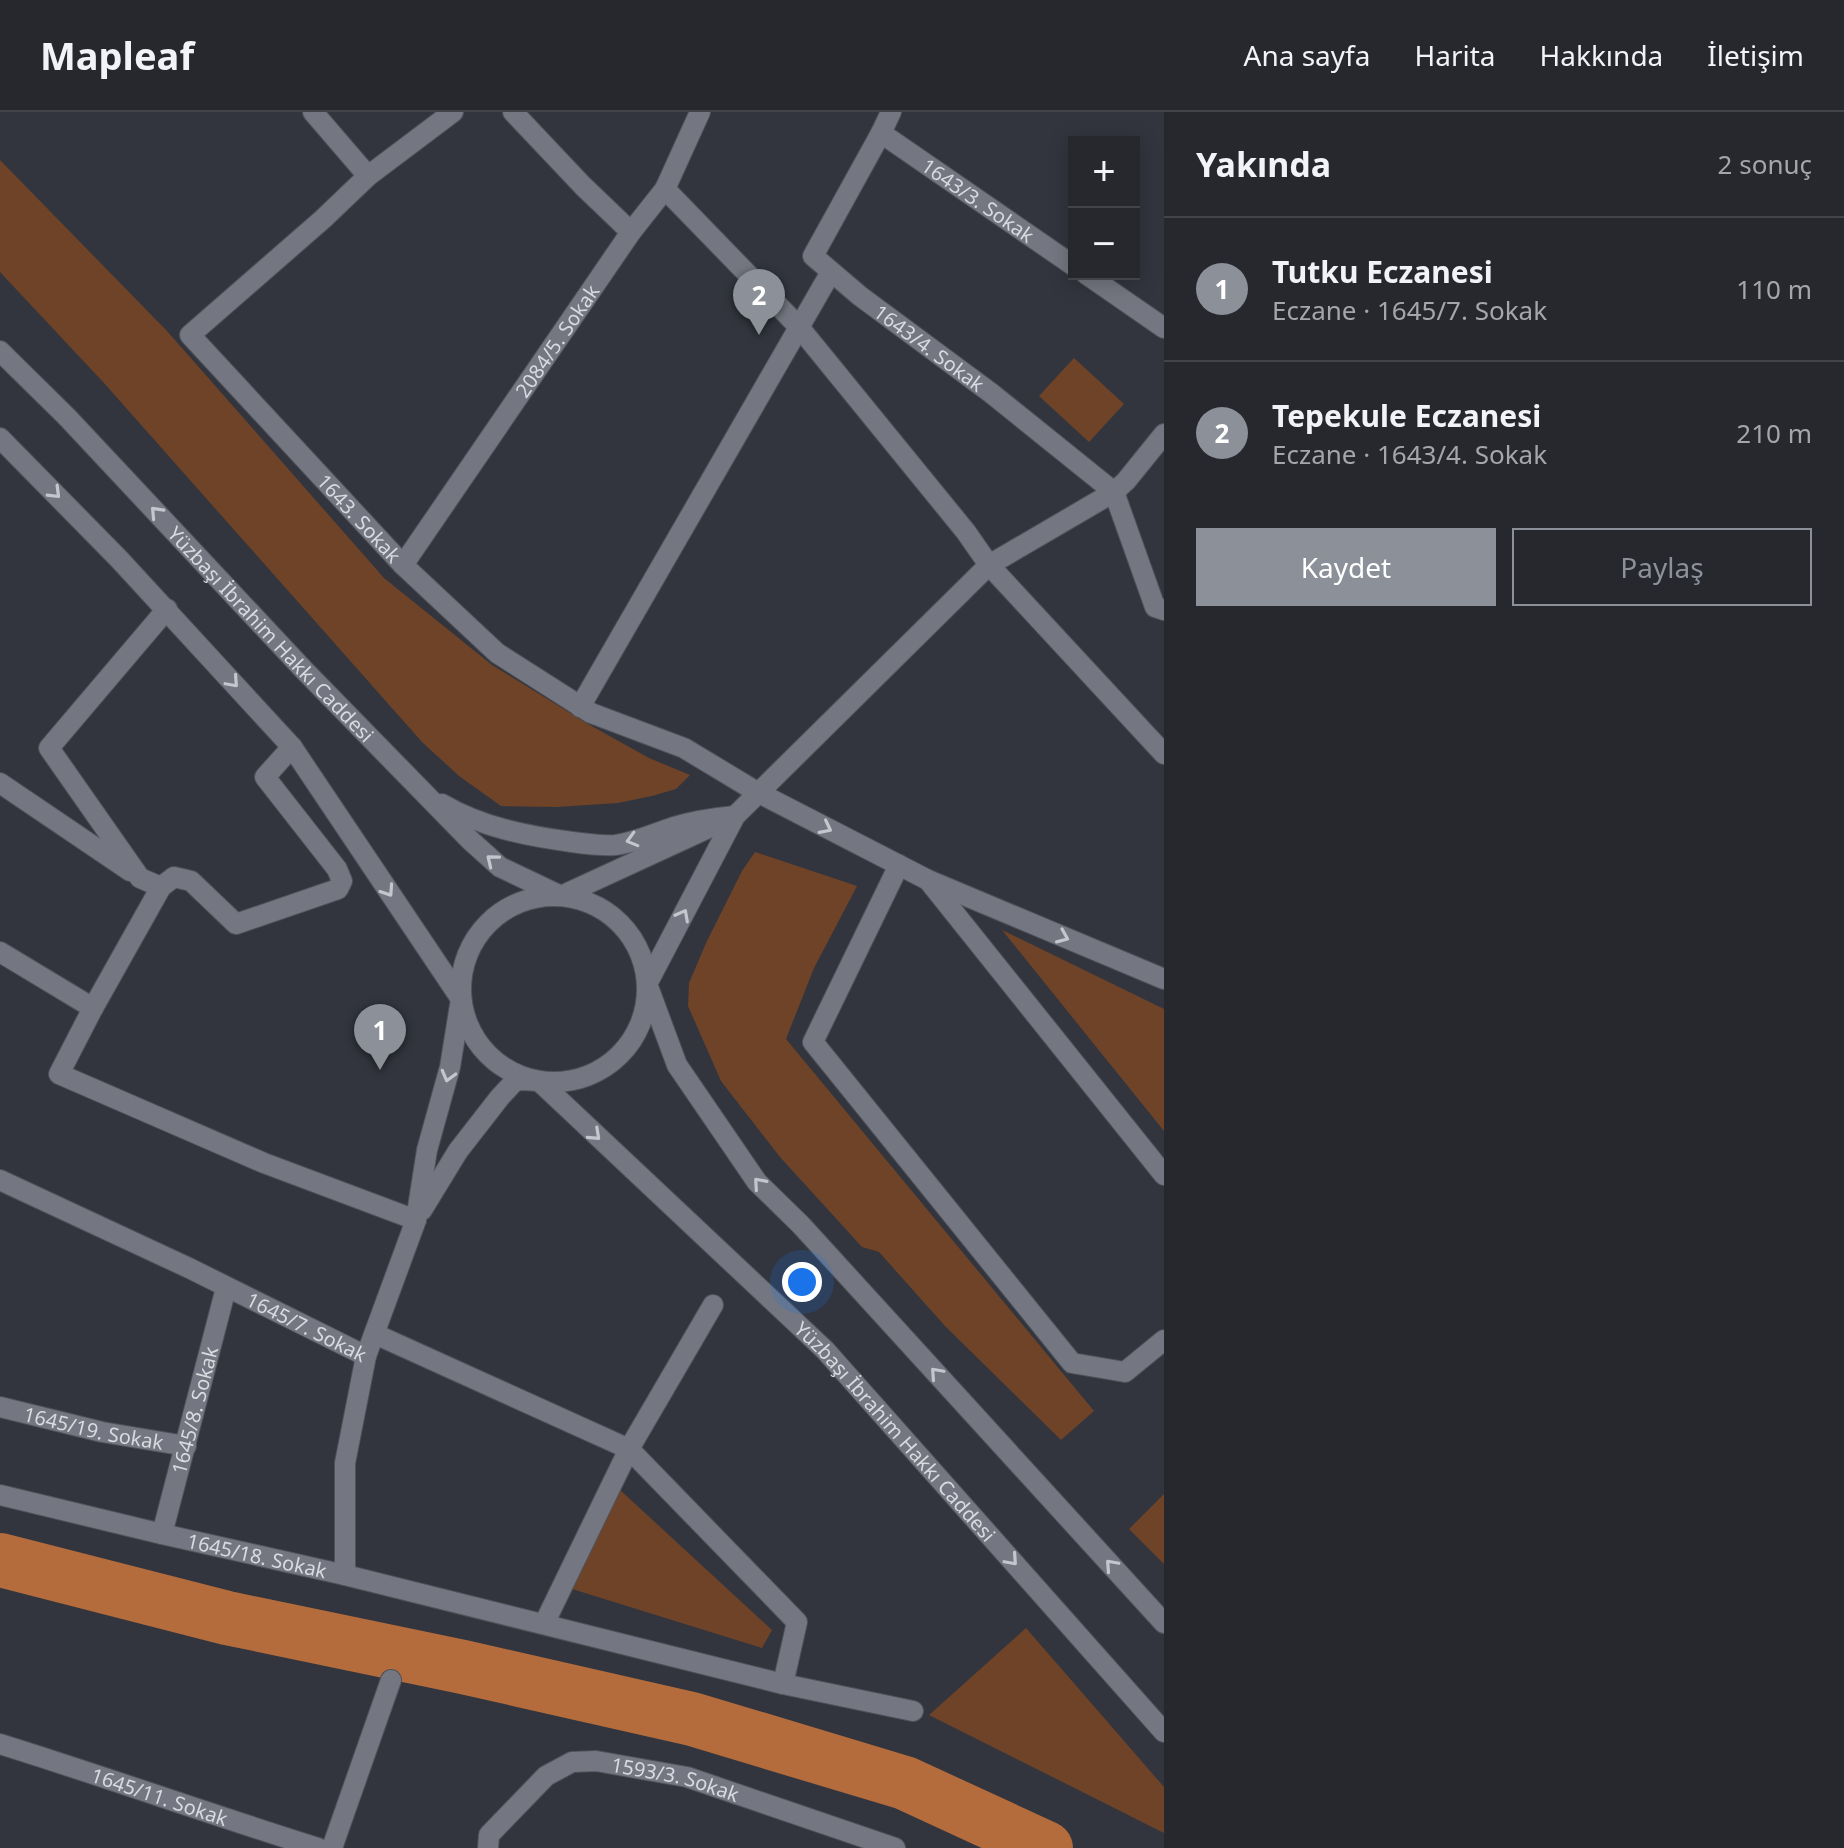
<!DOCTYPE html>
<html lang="tr">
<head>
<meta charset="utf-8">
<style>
	:root { --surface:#26282e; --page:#32343a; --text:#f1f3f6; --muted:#a4a6aa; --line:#42444a; --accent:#8c9099 }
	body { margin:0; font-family:"Noto Sans",sans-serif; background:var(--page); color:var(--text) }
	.controls { position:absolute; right:24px; top:24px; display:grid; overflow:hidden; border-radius:0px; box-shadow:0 4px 20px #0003 }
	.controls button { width:72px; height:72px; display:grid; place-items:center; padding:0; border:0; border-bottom:2px solid var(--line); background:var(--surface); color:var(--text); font:40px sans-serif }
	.you { position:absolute; left:802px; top:1170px; width:28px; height:28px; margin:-20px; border:6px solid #fff; border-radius:50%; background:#1a73e8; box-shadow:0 0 0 12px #1a73e833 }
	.badge { display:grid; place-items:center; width:52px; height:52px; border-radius:50%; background:var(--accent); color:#fff; font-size:26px; font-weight:700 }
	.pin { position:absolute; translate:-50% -66px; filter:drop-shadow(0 2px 4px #0008) }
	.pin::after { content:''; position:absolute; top:42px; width:28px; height:24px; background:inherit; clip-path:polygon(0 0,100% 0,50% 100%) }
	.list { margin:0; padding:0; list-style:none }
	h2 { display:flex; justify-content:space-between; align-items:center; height:104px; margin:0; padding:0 32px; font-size:34px }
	h2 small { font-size:26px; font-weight:400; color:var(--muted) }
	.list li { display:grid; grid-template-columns:52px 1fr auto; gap:24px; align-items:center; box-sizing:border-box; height:144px; padding:0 32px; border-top:2px solid var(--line) }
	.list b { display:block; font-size:30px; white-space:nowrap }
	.list p { margin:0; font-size:26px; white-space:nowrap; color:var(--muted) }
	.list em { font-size:26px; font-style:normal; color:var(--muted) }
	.actions { display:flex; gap:16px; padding:24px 32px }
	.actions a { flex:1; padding:18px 0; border:2px solid var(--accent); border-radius:0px; text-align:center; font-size:28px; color:var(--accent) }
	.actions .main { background:var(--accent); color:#fff }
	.map { position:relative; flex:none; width:1164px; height:1736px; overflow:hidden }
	header { display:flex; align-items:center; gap:48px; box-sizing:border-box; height:112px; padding:0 40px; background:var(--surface); border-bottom:2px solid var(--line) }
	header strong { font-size:38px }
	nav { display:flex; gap:44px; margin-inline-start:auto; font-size:28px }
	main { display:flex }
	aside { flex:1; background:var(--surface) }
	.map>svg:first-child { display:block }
	.green { fill:#6f4327 }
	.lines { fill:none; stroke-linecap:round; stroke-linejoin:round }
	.river { stroke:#b46c3d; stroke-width:54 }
	.minor-casing { stroke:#4f5259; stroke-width:22 }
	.tertiary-casing { stroke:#4f5259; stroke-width:22 }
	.secondary-casing { stroke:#4f5259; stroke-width:22 }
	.minor { stroke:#747781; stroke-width:20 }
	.tertiary { stroke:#747781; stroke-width:20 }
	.secondary { stroke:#747781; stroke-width:20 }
	.oneway { stroke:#c4c6cd }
	.labels { text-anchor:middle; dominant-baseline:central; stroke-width:8; stroke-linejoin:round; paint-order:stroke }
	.street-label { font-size:20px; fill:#d8dae0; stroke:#32353e }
</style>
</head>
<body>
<header>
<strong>Mapleaf</strong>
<nav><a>Ana sayfa</a><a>Harita</a><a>Hakkında</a><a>İletişim</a></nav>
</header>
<main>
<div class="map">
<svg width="1164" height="1736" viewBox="0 0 1164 1736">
	<rect width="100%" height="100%" fill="#32353e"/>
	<g class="green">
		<polygon points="0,48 167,219 384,466 492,553 588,612 649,646 690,663 676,677 652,684 618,691 556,695 501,694 459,664 422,630 104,271 0,160"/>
		<polygon points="1074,246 1124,292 1089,330 1039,284"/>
		<polygon points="755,740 857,774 814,856 786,927 1094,1299 1061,1328 945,1214 879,1140 862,1135 780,1045 721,969 688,894 689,871 706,831 742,759"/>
		<polygon points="1002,818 1164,897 1164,1019"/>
		<polygon points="619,1377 772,1518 762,1536 569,1476"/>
		<polygon points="1164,1382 1164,1452 1129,1417"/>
		<polygon points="1026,1516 1164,1675 1164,1721 929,1603"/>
	</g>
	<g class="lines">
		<polyline class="river" points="0,1448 227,1506 463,1555 692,1607 905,1671 1046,1736"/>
		<defs>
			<g id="minor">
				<polyline points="313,0 368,64 453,0"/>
				<polyline points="513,0 583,74 631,120"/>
				<path id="s1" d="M891,0L881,21L813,144L860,184L991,281L1114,380L1126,369L1164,322"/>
				<path id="s2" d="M881,21L1074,154"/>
				<path id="s3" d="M368,64L323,107L190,223L403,453L497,541L591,601L684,636L757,680"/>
				<polyline points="665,77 799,215 966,420 989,453 1114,380 1155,495 1164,498"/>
				<polyline points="1086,162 1164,216"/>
				<path id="s4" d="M403,453L631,120L665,77L700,0"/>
				<polyline points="580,595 831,160"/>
				<polyline points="292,635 265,665 337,757 342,769 338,777 236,812 191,769 174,765 161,775 93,896 59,962 264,1051 416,1108"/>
				<polyline points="0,671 130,759"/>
				<polyline points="899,753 813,930 1072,1251 1125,1260 1164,1228"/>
				<polyline points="928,768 1164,1063"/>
				<polyline points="161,775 140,766 49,636 167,497"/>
				<polyline points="0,840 93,896"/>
				<path id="s5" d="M0,1068L189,1156L366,1244"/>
				<polyline points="375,1222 629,1337 797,1510 783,1572"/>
				<path id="s6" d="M0,1295L102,1320L186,1334"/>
				<path id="s7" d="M162,1422L226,1176"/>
				<polyline points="345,1463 783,1572 913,1599"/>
				<polyline points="544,1512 629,1337 713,1193"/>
				<path id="s8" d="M0,1632C106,1665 212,1703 318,1736"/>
				<polyline points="332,1736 391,1568"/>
				<path id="s9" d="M488,1736L489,1723L546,1664L572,1650L596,1649L687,1665L895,1736"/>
			</g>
			<g id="tertiary">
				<polyline points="757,680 928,768 1164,867"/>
				<polyline points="561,784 728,707"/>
				<polyline points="647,872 735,704 989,453 1164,642"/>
				<polyline points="422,1098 458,1039 500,985 515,969 521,968 539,969"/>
				<path id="s10" d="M0,1383L162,1422L345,1463V1351L366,1244L416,1108L427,1038L450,955L461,887"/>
			</g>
			<g id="secondary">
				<path id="s11" d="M0,239L67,305L303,557L470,728L500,755L561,784"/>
				<polyline points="0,326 119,447 292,635 461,887"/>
				<path d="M442,692C481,715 527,724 572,730C586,732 601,734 615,733C635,731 655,721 674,715C694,709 714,706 735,704"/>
				<circle cx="554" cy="877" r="93"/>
				<polyline points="647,872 677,953 757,1070 801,1113 1164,1511"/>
				<path id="s12" d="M539,969L825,1238L1164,1620"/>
			</g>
		</defs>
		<use href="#minor" class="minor-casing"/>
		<use href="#tertiary" class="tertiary-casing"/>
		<use href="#secondary" class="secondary-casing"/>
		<use href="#minor" class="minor"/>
		<use href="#tertiary" class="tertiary"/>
		<use href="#secondary" class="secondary"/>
	</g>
	<defs><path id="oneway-chevron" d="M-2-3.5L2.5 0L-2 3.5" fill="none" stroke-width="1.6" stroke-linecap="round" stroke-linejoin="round" transform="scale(2)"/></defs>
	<g class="oneway">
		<use href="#oneway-chevron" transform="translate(55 381) rotate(45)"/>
		<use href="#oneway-chevron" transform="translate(156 400) rotate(-133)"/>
		<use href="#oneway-chevron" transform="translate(233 570) rotate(48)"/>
		<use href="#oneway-chevron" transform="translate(826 716) rotate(27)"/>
		<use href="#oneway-chevron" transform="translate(632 728) rotate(164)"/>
		<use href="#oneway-chevron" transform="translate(492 748) rotate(-141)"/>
		<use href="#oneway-chevron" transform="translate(388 779) rotate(56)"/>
		<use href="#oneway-chevron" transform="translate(683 803) rotate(-62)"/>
		<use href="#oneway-chevron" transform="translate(1063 825) rotate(23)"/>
		<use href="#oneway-chevron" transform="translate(448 964) rotate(105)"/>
		<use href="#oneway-chevron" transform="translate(595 1023) rotate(43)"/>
		<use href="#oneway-chevron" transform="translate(759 1071) rotate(-131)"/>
		<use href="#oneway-chevron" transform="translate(936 1261) rotate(-132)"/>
		<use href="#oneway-chevron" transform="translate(1012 1448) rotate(48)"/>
		<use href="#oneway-chevron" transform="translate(1111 1453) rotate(-132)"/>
	</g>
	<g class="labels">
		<g class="street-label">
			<text stroke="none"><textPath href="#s2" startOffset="118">1643/3. Sokak</textPath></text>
			<text stroke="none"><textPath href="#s4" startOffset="272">2084/5. Sokak</textPath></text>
			<text stroke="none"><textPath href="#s1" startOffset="312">1643/4. Sokak</textPath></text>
			<text stroke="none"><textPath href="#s3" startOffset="488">1643. Sokak</textPath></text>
			<text stroke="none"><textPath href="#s11" startOffset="392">Yüzbaşı İbrahim Hakkı Caddesi</textPath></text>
			<text stroke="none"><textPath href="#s5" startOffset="340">1645/7. Sokak</textPath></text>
			<text stroke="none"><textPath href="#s7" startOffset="128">1645/8. Sokak</textPath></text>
			<text stroke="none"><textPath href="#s6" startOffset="96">1645/19. Sokak</textPath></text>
			<text stroke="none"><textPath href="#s12" startOffset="500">Yüzbaşı İbrahim Hakkı Caddesi</textPath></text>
			<text stroke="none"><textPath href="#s10" startOffset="264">1645/18. Sokak</textPath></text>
			<text stroke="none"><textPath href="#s9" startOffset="230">1593/3. Sokak</textPath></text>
			<text stroke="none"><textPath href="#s8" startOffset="168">1645/11. Sokak</textPath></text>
		</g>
	</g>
</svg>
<div class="controls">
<button>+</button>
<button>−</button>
</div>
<div class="you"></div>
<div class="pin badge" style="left:380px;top:958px">1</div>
<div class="pin badge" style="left:759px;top:223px">2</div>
</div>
<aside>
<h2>Yakında<small>2 sonuç</small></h2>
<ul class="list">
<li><span class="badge">1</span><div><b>Tutku Eczanesi</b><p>Eczane · 1645/7. Sokak</p></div><em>110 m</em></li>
<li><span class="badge">2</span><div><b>Tepekule Eczanesi</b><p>Eczane · 1643/4. Sokak</p></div><em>210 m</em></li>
</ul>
<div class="actions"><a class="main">Kaydet</a><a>Paylaş</a></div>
</aside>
</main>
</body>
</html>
